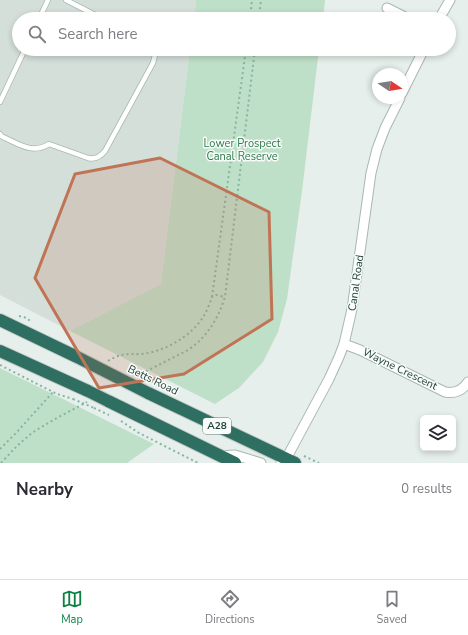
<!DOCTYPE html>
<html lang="en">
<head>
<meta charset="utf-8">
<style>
	:root { --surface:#fff; --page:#f2f2f3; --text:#2b2b33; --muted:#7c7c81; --line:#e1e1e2; --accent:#0b8043 }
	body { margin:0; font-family:"Nunito Sans",sans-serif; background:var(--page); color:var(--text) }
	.controls { position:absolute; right:12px; bottom:12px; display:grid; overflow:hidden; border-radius:6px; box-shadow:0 2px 6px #0003 }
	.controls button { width:36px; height:36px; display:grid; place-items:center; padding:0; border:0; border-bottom:1px solid var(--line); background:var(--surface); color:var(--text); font:20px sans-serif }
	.compass { position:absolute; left:372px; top:68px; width:36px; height:36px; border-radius:50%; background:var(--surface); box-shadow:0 2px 6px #0003; rotate:102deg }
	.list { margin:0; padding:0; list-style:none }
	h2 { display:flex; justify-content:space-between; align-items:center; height:52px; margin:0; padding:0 16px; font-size:17px }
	h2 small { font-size:13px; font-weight:400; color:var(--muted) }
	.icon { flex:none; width:22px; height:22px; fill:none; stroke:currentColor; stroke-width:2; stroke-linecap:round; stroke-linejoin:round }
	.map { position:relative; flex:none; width:468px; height:463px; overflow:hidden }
	.search { position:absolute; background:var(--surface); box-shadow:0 2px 6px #0003; left:12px; right:12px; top:12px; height:44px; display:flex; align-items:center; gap:10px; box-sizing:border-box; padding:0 14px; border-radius:22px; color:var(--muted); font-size:15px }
	.sheet { height:116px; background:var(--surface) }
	nav { display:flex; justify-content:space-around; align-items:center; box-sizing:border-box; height:56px; border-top:1px solid var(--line); background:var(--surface); font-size:11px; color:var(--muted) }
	nav a { display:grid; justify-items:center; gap:2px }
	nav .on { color:var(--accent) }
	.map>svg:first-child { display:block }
	.built { fill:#d4dfda }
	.green { fill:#bfe0c8 }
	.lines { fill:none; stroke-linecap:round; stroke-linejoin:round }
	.lane-casing { stroke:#a8b8b2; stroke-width:6 }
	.street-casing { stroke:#a8b8b2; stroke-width:11 }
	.highway-casing { stroke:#c2cac8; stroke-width:14 }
	.path { stroke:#86b3a5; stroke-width:2; stroke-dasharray:2 3; stroke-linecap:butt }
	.lane { stroke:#fff; stroke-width:4.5 }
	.street { stroke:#fff; stroke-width:9 }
	.highway { stroke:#2f6f62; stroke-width:12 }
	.highway-bridge-casing { stroke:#c2cac8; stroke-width:14; stroke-linecap:butt }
	.path-bridge { stroke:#86b3a5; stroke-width:2; stroke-dasharray:2 3; stroke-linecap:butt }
	.highway-bridge { stroke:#2f6f62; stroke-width:12 }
	.marked { fill:#c07456; fill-opacity:0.2; stroke:#c07456; stroke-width:3; stroke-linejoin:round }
	.labels { text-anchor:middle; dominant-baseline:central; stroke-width:3; stroke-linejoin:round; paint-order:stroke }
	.shield { fill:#f7fbf9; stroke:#637a73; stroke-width:1 }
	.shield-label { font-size:10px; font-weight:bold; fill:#24423a }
	.park-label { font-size:11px; fill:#2d7a4b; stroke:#f7fbf9 }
	.street-label { font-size:11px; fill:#24423a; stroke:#f7fbf9 }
</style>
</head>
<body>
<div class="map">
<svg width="468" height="463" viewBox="0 0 468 463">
	<rect width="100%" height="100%" fill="#e6efeb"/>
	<polygon class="built" points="0,0 196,0 194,19 19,19 19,49 190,49 161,284 70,331 0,295"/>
	<g class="green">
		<polygon points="196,0 325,0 323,19 194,19"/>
		<polygon points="190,49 319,49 302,191 287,299 278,332 263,362 239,388 215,404 70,331 161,284"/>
		<polygon points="0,368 154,444 127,463 0,463"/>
	</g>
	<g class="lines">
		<defs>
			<g id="lane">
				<polyline points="66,0 103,19"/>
				<polyline points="39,19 48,0"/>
				<polyline points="0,102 25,49"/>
				<path d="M0,134L1,136C17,143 32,155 49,144L88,158C95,160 100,157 105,151L153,63L155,55L151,49"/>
			</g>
			<g id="street">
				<polyline points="387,8 409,19"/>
				<polyline points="439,19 450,0"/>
				<polyline points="402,93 424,49"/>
				<path d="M344,344L360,350L445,392C456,394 463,390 468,382"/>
				<polyline points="220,456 235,455 261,463"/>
				<polyline points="281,463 286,459 329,379 339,357 344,344 352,309 371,173 377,149 385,128 400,98"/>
			</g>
			<g id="highway">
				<polyline points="0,320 77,357"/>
				<polyline points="0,351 88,391"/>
				<polyline points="148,393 295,463"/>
				<polyline points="108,401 235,463"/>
			</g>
		</defs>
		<use href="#lane" class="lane-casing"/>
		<use href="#street" class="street-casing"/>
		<use href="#highway" class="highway-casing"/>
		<g class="path">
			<polyline points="250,19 252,0"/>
			<polyline points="259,19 261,0"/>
			<polyline points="212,297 246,49"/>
			<polyline points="19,316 27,318 31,322"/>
			<path d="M108,361C116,356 122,354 131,354C134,354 137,354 141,354C163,352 191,337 203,317C207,311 210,303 212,297L216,295L225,297"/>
			<polyline points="0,365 57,394 73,399"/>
			<path d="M137,376L188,350C207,337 218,319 225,297L255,49"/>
			<polyline points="94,408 109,415"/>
			<polyline points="121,421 139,433 198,463"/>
			<polyline points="0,449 16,433 53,392"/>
			<polyline points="304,456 319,463"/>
			<path d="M1,463C12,451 22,440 35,431C52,420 70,411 87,402"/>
		</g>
		<use href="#lane" class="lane"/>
		<use href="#street" class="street"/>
		<use href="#highway" class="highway"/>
		<defs>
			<g id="highway-bridge">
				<polyline points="77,357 148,393"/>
				<polyline points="88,391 108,401"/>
			</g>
		</defs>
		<use href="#highway-bridge" class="highway-bridge-casing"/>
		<g class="path-bridge">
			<polyline points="151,381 159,385"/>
			<polyline points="73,399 94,408"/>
		</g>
		<use href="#highway-bridge" class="highway-bridge"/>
	</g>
	<path class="marked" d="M160,158L269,212L272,319L184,374L99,388L35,278L75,174Z"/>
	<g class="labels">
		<rect class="shield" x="203" y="418" width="28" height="16" rx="3"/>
		<g class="shield-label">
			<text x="217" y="426">A28</text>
		</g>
		<g class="park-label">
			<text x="242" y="143">Lower Prospect<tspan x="242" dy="13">Canal Reserve</tspan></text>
		</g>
		<g class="street-label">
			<text transform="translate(356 283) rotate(-82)">Canal Road</text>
			<text transform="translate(400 369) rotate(26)">Wayne Crescent</text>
			<text transform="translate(153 380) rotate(26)">Betts Road</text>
		</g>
	</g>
</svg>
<div class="controls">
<button><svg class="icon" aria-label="layers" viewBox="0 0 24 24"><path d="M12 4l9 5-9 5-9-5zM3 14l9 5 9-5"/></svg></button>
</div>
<svg class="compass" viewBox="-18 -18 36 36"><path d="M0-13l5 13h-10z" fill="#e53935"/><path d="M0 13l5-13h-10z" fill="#7c7c81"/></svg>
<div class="search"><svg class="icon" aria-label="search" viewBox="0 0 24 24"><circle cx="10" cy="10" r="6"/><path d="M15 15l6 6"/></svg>Search here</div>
</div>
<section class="sheet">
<h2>Nearby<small>0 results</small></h2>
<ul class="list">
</ul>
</section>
<nav>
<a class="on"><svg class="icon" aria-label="map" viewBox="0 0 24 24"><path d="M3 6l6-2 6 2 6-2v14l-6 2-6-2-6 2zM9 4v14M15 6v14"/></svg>Map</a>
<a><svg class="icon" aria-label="directions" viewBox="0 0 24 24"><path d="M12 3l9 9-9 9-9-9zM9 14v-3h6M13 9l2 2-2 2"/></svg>Directions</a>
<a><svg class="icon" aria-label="saved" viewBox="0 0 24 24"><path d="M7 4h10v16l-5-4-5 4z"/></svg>Saved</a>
</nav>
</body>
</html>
